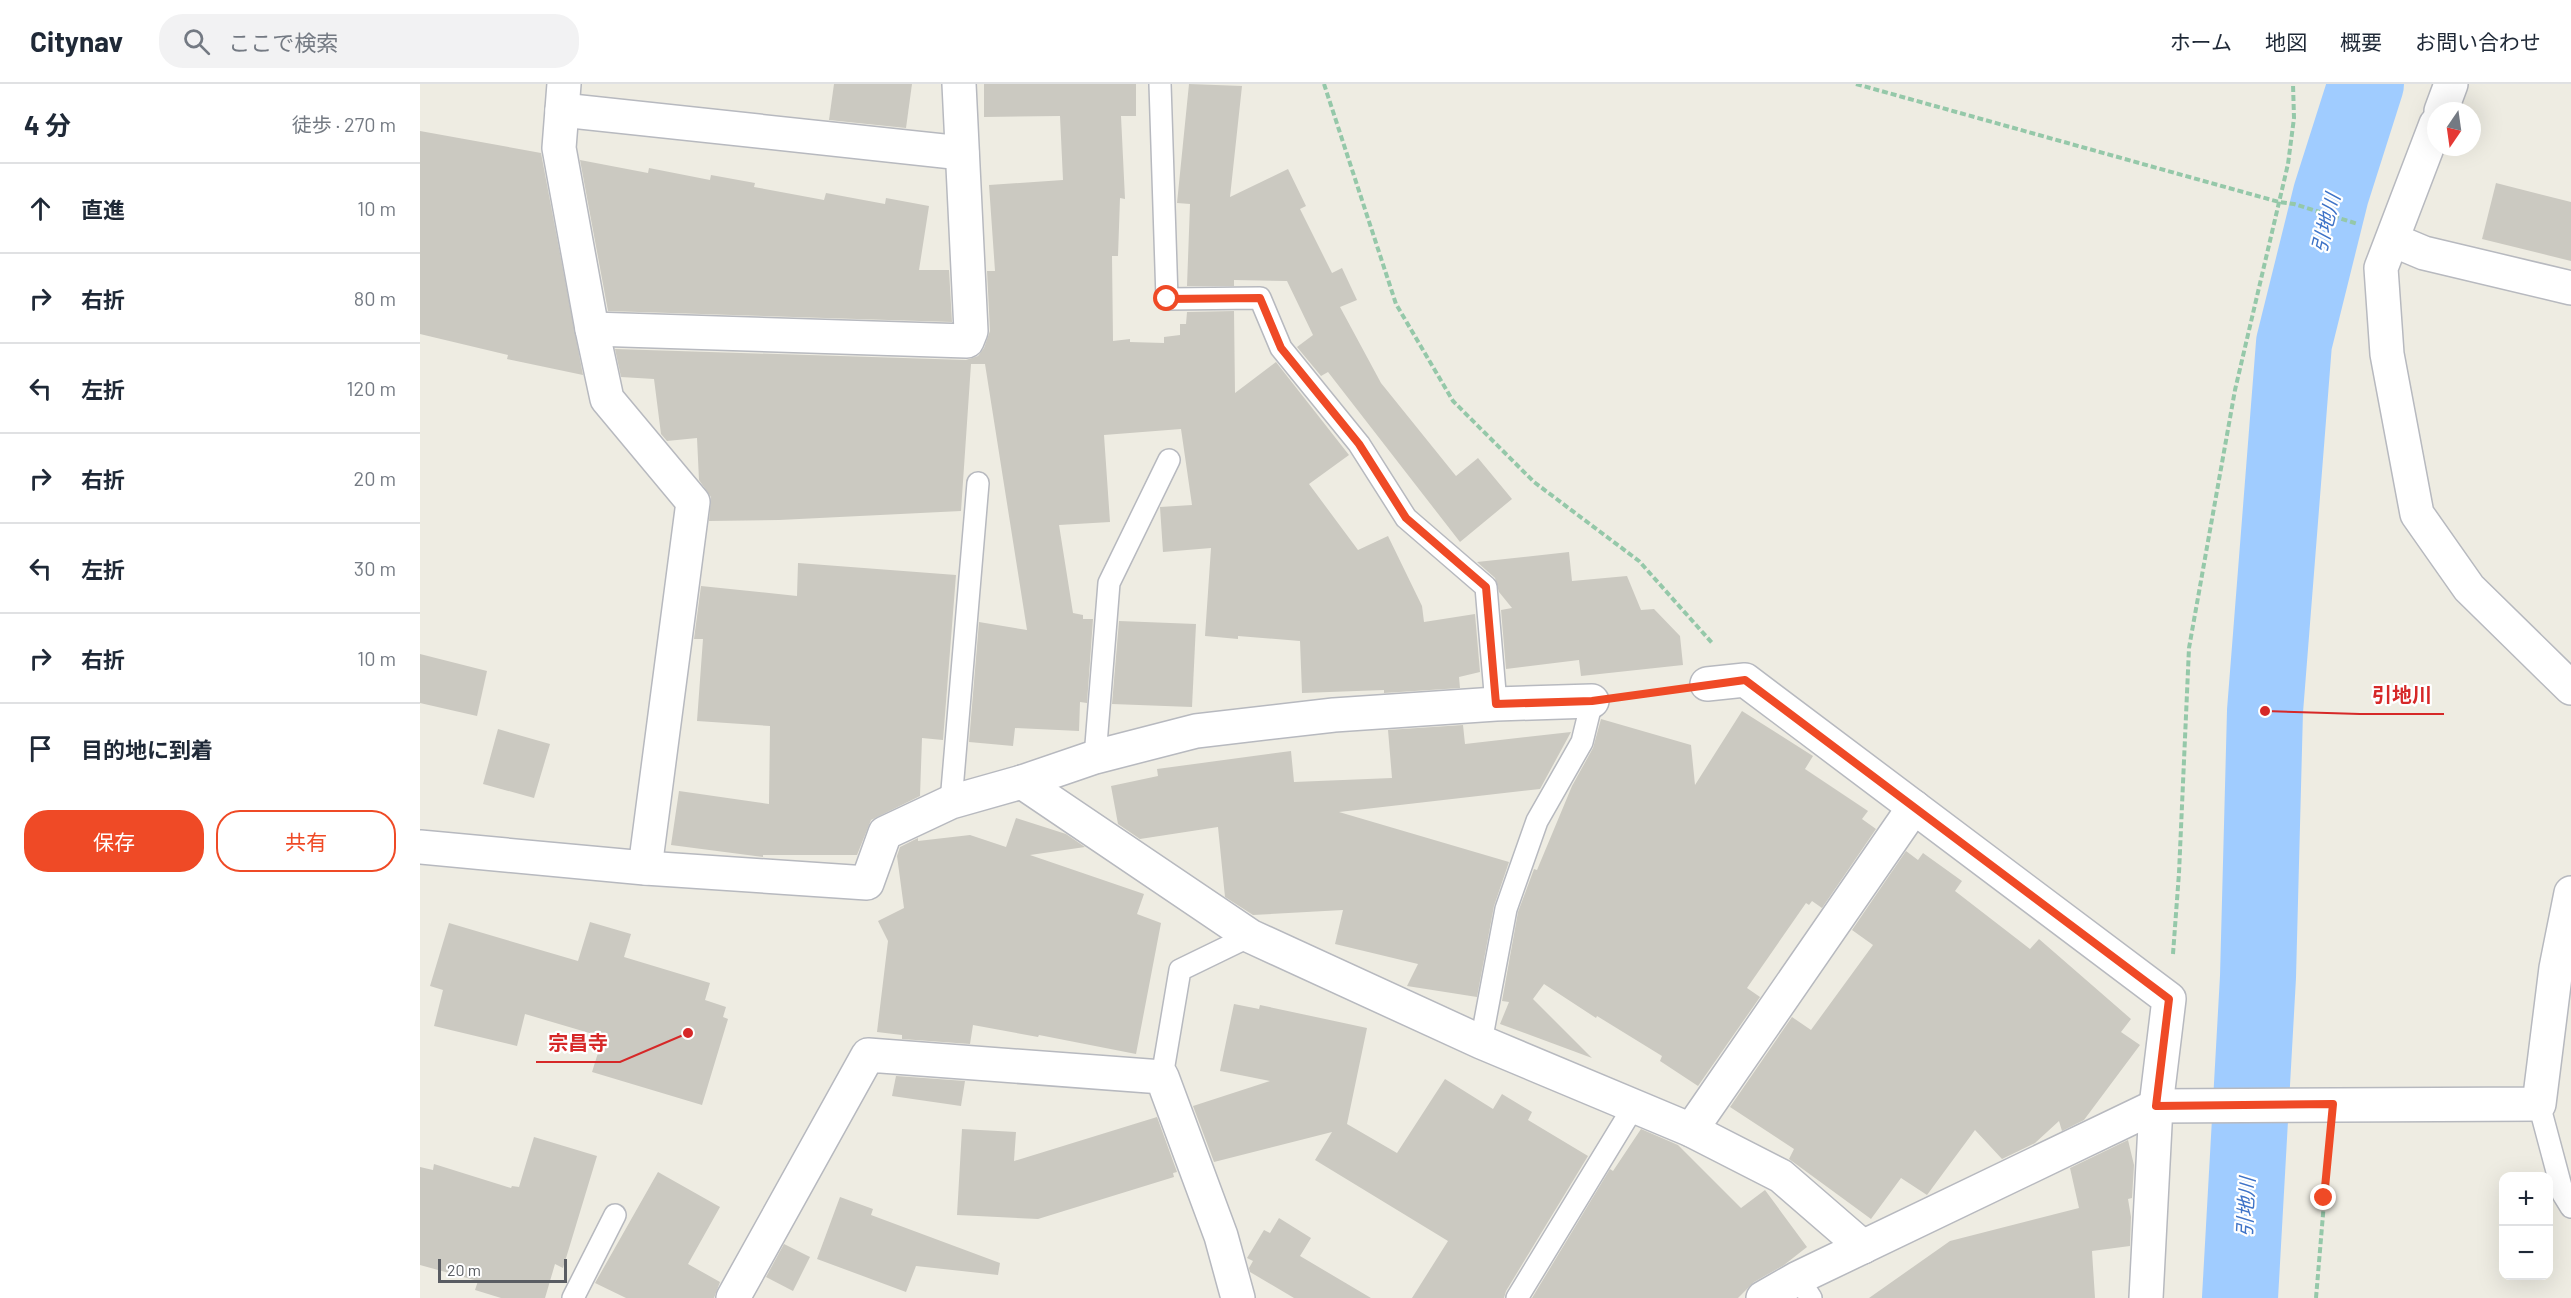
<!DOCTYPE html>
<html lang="ja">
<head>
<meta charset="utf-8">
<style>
	:root { --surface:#fff; --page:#f2f2f3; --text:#1f2937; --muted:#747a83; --line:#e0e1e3; --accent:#ef4a26 }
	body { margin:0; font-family:Barlow,"Noto Sans JP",sans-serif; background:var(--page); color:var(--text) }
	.controls { position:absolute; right:18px; bottom:18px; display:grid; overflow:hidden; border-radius:12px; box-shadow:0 6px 24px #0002 }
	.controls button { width:54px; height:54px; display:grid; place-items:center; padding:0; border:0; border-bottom:2px solid var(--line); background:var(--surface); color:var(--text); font:30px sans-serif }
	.compass { position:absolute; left:2007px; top:18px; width:54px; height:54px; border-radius:50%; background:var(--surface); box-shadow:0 6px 24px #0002; rotate:193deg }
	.scale { position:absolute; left:18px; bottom:15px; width:129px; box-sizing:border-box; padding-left:6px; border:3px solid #5a5d63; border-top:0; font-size:16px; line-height:21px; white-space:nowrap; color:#5a5d63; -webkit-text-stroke:4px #fff; paint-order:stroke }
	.stop { position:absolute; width:18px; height:18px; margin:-14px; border:4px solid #ef4a26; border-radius:50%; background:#fff }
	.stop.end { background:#ef4a26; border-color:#fff; box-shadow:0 2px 6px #0008 }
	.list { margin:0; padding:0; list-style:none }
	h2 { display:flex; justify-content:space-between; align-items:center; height:78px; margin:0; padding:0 24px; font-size:26px }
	h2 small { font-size:20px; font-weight:400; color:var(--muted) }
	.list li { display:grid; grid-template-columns:39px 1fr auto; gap:18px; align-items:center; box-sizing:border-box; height:90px; padding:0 24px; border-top:2px solid var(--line) }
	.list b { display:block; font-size:22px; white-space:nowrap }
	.list em { font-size:20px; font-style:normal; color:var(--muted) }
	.actions { display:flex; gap:12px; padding:18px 24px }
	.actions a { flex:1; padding:14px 0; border:2px solid var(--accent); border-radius:24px; text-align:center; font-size:21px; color:var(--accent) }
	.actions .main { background:var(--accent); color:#fff }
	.icon { flex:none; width:33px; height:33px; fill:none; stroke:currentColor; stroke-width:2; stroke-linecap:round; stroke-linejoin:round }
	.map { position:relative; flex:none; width:2151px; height:1214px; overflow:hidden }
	header { display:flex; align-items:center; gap:36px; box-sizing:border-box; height:84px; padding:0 30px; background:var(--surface); border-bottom:2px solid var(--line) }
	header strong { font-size:28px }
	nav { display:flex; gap:33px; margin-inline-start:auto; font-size:21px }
	.search { width:420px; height:54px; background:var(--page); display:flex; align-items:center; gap:15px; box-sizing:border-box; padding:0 21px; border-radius:24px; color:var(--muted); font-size:22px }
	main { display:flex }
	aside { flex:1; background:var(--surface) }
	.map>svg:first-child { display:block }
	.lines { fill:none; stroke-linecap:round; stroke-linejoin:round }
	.river { stroke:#a0ccff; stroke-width:76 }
	.building { fill:#cbc9c1 }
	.service-casing { stroke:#b7b9bf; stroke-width:24 }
	.minor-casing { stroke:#b7b9bf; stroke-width:36 }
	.path { stroke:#95c8a9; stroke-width:4; stroke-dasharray:6 3; stroke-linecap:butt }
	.service { stroke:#fff; stroke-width:21 }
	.minor { stroke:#fff; stroke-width:33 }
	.route { stroke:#ef4a26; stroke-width:8 }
	.labels { text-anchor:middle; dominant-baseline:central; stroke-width:4.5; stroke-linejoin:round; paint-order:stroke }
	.water-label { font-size:20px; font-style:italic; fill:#3e73c7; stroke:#fff }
	.leader { fill:none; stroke:#d62828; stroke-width:2 }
	.callout-dot { fill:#d62828; stroke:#fff; stroke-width:2 }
	.callout-label { font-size:20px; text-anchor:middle; font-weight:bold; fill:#d62828; stroke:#fff; stroke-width:4.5; stroke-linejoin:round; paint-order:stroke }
</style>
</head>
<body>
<header>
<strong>Citynav</strong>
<div class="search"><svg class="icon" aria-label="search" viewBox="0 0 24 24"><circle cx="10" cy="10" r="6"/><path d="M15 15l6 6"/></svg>ここで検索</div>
<nav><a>ホーム</a><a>地図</a><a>概要</a><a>お問い合わせ</a></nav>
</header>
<main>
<aside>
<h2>4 分<small>徒歩 · 270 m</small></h2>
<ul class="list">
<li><svg class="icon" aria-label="ahead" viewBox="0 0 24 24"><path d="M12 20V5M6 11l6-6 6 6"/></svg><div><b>直進</b></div><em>10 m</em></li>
<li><svg class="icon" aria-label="right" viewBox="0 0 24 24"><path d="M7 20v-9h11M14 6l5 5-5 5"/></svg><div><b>右折</b></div><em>80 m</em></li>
<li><svg class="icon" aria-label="left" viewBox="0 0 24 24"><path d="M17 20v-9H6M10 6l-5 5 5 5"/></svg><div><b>左折</b></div><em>120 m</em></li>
<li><svg class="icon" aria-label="right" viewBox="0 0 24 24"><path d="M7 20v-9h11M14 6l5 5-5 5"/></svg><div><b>右折</b></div><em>20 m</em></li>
<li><svg class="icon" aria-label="left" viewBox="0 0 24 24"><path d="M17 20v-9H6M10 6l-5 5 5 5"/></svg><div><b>左折</b></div><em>30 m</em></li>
<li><svg class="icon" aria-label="right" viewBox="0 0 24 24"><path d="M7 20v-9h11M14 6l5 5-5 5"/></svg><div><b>右折</b></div><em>10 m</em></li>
<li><svg class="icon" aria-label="arrive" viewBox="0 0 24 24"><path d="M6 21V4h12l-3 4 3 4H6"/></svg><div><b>目的地に到着</b></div></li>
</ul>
<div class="actions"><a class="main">保存</a><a>共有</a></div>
</aside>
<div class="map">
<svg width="2151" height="1214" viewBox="0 0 2151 1214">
	<rect width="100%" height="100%" fill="#eeece2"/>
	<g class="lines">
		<polyline class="river" points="1820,1214 1838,893 1845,627 1874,259 1911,110 1946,0"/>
	</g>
	<g class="building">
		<polygon points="414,0 492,0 486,44 409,36"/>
		<polygon points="564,0 716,0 716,32 701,32 705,115 700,114 698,172 692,172 693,257 710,255 710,258 744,259 744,253 760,251 760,240 766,240 767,228 814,227 815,309 856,278 929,371 889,400 938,466 968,452 1002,522 1004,538 1055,530 1060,588 1039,593 1040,604 964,609 964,606 882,609 880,557 818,552 818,555 785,552 791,464 743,468 740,423 772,421 761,345 684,351 690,438 639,441 653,529 663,531 663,535 673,535 667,619 660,618 659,647 595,644 593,662 549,658 559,538 607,546 565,280 551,280 541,427 359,436 289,437 291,413 279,396 277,354 247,357 241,350 234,295 201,293 195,265 546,276 558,272 564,264 570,247 567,187 575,187 569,101 643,96 640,32 564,33"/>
		<polygon points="769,0 822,2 810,113 868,85 886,122 880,125 912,189 922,184 937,216 920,223 961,299 1036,392 1058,374 1092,415 1040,458 908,288 901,292 877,263 893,251 867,197 814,196 814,202 767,202 770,120 757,119"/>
		<polygon points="0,47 121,69 163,291 87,275 88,271 0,250"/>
		<polygon points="160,76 228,89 229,84 290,96 291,91 335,99 334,103 404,116 406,109 465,120 466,114 509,122 499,186 529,186 532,238 188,227"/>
		<polygon points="2076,99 2151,118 2151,177 2062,155"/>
		<polygon points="1149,468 1152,497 1207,492 1221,526 1234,525 1260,552 1263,581 1161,592 1159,576 1086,585 1081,526 1092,524 1079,508 1075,494 1057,478"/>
		<polygon points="378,479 536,491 523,656 502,654 500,712 451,736 437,771 343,771 343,773 251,761 259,707 349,720 350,642 277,637 283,555 274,555 281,502 377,512"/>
		<polygon points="699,537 776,540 772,623 692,620"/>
		<polygon points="0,570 67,587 57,632 0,619"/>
		<polygon points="1322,627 1393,672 1385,685 1448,727 1442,735 1456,745 1402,824 1392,817 1389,821 1386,819 1327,904 1340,913 1278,1002 1240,977 1242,972 1177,932 1176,934 1124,900 1113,915 1172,974 1080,940 1089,918 1082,917 1098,828 1114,785 1117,786 1152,702 1173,664 1181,635 1271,661 1275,701"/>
		<polygon points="1043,641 1045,660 1151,648 1120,705 919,728 1089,778 1074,822 1057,913 987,902 998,880 915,860 923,826 833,831 805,813 798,743 720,755 698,740 691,702 738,692 737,685 871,667 874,698 972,694 968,646"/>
		<polygon points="78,645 130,660 114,714 63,700"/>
		<polygon points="596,734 646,750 665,763 610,771 724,810 717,830 741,839 716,970 619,951 618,953 553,941 550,960 482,955 482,951 457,948 468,857 458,837 484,824 477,772 480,763 498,754 498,757 550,751 586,763"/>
		<polygon points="1486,767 1498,776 1503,769 1542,797 1535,807 1610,865 1619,855 1711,935 1701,948 1720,961 1664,1036 1642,1047 1639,1037 1615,1059 1582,1075 1555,1046 1507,1111 1481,1094 1451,1135 1369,1075 1374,1065 1310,1023 1372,933 1391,946 1453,861 1432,846"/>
		<polygon points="170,838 211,850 204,873 290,899 285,916 306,923 303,933 308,935 282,1021 172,988 183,953 105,930 97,962 14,942 23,906 10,902 29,839 158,877"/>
		<polygon points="814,920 839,925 840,921 947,944 927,1040 977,1069 1025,995 1073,1025 1082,1010 1112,1028 1108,1036 1168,1072 1086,1207 1084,1214 992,1214 1028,1157 895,1076 912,1048 794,1078 773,1022 850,997 800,987"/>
		<polygon points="476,992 545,997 541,1022 472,1012"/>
		<polygon points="737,1033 757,1088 753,1089 754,1093 618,1135 537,1131 542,1045 596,1048 594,1077"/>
		<polygon points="1221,1045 1258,1061 1321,1124 1345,1106 1387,1163 1364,1181 1334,1198 1318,1214 1112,1214 1190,1085 1193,1087"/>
		<polygon points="114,1053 177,1072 143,1184 135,1180 125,1214 81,1214 55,1206 58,1197 0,1181 0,1083 13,1086 14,1080 91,1104 92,1102 99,1103"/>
		<polygon points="1708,1056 1714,1081 1712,1114 1708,1115 1711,1133 1710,1162 1672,1167 1675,1214 1449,1214 1530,1157 1659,1124 1650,1084"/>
		<polygon points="238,1088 300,1123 268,1180 300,1198 294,1214 206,1214 175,1199"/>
		<polygon points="420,1113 453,1125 451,1131 580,1179 578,1191 496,1182 486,1208 397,1175"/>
		<polygon points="859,1134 891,1154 880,1172 951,1214 874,1214 830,1188 829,1184 833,1177 827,1174 844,1146 850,1149"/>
		<polygon points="364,1160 390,1173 373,1207 346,1193"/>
	</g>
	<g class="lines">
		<defs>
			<g id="service">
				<polyline points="740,0 747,215 840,214 861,264 939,360 986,434 1066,503 1076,620"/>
				<polyline points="675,673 689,499 749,376"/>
				<polyline points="531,718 558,399"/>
				<polyline points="1061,958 1086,825 1117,737 1162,658 1172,617"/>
				<polyline points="742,993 760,886 830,852"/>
				<polyline points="2119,1020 2143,1110 2151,1123"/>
				<polyline points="1378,1194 1391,1214"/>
				<polyline points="153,1214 195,1131"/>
				<polyline points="1097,1214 1214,1022"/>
			</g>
			<g id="minor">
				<polyline points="144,0 139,64 172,245 187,315 273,418 225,784"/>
				<polyline points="142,26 542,69"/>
				<polyline points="2021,27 2031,0"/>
				<polyline points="2016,40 1961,184 1967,270 1997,430 2049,504 2151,604"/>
				<polyline points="1973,156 2004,169 2151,204"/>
				<polyline points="172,245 547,257 551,247 539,0"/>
				<polyline points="1287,600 1325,596 1749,915 1736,1022 1726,1214"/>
				<polyline points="602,698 830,852 1061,958 1271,1046 1361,1092 1443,1163"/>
				<polyline points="0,763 225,784 447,799 465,749 531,718 602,698 675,673 776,647 914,631 1076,620 1172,617"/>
				<polyline points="1271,1046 1494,723"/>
				<polyline points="313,1214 448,971 742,993 801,1152 818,1214"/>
				<polyline points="1343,1214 1378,1194 1736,1022 2119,1020 2136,884 2151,809"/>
			</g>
		</defs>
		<use href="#service" class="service-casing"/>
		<use href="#minor" class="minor-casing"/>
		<g class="path">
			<polyline points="904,0 976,220 1033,317 1114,398 1219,477 1293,560"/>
			<polyline points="1436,0 1859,118 1874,120 1938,140"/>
			<polyline points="1211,611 1251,605"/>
			<polyline points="1753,870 1759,789 1769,564 1815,306 1868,80 1874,34 1873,0"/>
			<polyline points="1896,1214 1909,1059"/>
		</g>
		<use href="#service" class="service"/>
		<use href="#minor" class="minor"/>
	</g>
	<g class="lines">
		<polyline class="route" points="747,215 840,214 861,264 939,360 986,434 1066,503 1076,620 1172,617 1325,596 1749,915 1736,1022 1913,1020 1904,1114"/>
	</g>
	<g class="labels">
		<g class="water-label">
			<text transform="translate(1905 139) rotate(-76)">引地川</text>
			<text transform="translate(1825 1123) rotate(-87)">引地川</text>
		</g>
	</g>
	<path class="leader" d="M1845 627L1940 630H2024M268 949L200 978H116"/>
	<g class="callout-dot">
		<circle cx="1845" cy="627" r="6"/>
		<circle cx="268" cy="949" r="6"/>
	</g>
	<g class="callout-label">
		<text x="1982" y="618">引地川</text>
		<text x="158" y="966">宗昌寺</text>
	</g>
</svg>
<div class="controls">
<button>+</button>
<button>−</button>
</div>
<svg class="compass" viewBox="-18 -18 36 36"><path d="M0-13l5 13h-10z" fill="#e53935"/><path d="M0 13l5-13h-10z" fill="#747a83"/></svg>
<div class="scale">20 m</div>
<div class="stop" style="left:747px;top:215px"></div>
<div class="stop end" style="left:1904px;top:1114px"></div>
</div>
</main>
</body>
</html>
